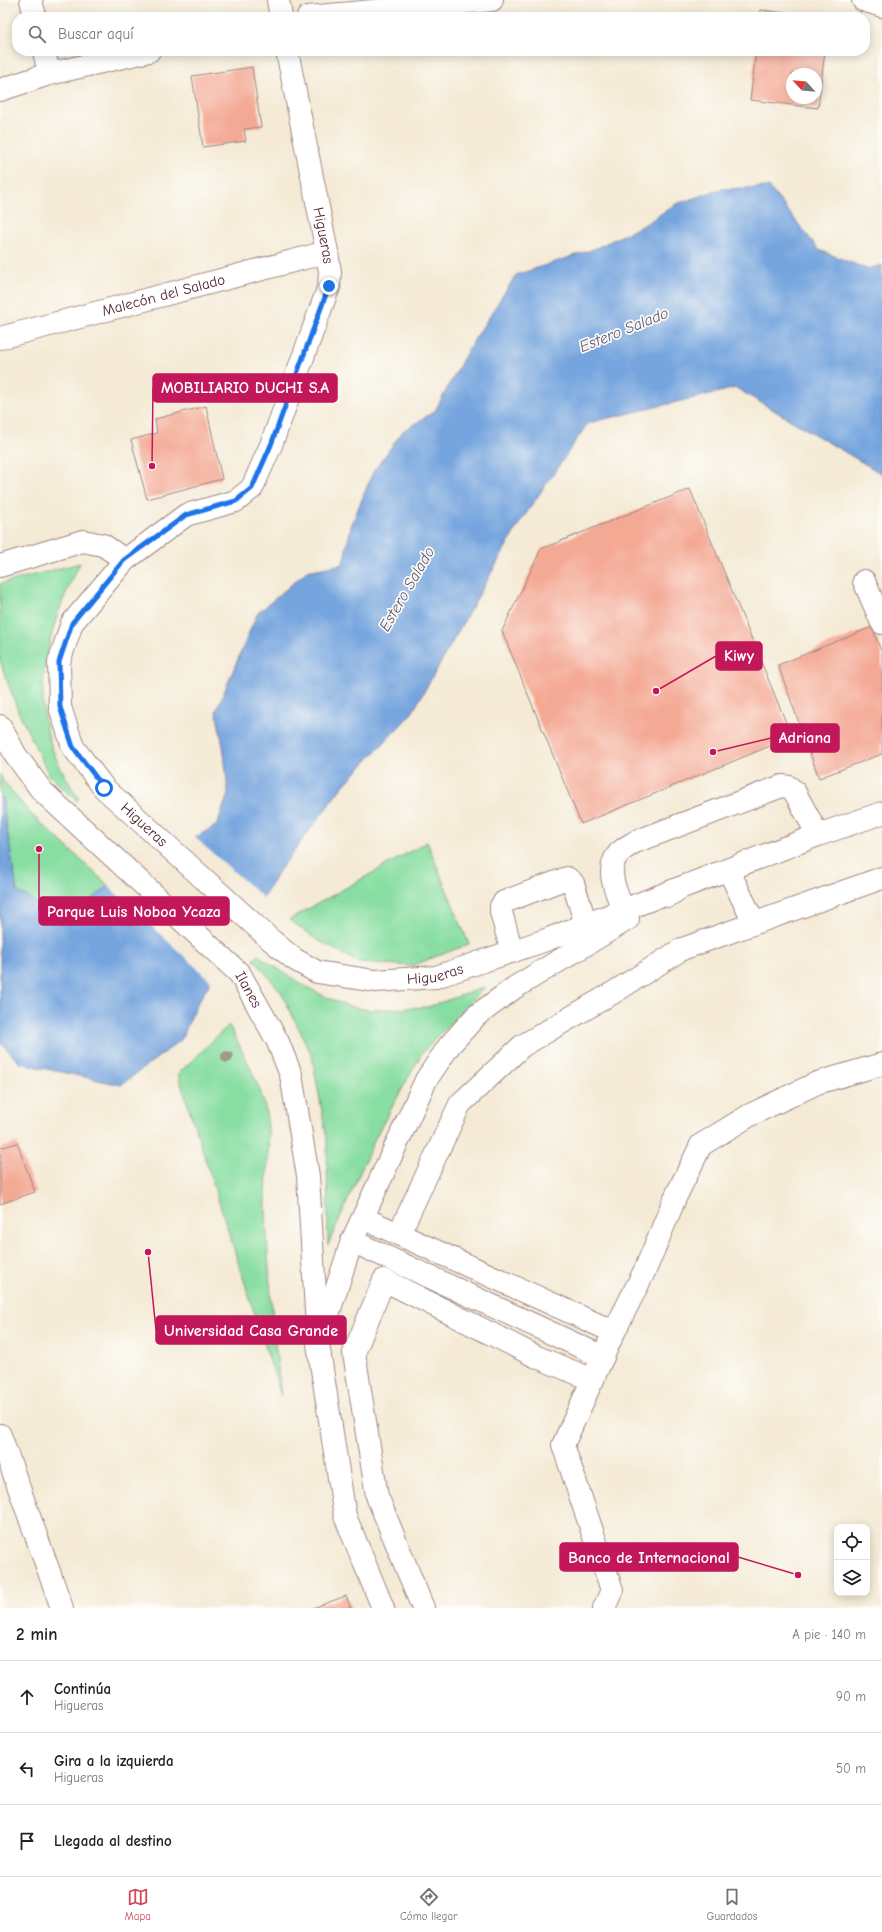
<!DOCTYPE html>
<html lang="es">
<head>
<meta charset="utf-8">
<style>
	:root { --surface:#fff; --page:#f2f2f2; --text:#202124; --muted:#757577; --line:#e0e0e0; --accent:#d1495b }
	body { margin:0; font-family:"Comic Neue",sans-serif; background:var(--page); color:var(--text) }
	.controls { position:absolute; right:12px; bottom:12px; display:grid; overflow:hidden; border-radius:8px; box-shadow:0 2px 10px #0003 }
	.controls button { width:36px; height:36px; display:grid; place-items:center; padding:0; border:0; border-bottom:1px solid var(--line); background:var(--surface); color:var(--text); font:20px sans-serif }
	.compass { position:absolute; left:786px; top:68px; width:36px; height:36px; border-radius:50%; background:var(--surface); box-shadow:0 2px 10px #0003; rotate:296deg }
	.stop { position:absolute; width:12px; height:12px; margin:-9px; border:3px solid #1a73e8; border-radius:50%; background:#fff }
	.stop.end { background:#1a73e8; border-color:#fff; box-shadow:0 1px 4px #0008 }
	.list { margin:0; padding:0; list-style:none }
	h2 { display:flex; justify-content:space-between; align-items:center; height:52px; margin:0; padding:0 16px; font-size:17px }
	h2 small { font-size:13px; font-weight:400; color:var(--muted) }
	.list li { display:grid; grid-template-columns:26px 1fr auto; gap:12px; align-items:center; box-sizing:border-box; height:72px; padding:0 16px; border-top:1px solid var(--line) }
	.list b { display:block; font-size:15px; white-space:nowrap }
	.list p { margin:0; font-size:13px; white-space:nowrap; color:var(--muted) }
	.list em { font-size:13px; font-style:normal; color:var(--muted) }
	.icon { flex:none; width:22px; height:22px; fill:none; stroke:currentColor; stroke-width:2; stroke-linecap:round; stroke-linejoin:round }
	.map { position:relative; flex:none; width:882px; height:1608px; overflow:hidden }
	.search { position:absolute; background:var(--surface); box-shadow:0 2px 10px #0003; left:12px; right:12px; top:12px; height:44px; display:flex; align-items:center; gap:10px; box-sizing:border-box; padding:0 14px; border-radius:16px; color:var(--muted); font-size:15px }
	.sheet { height:268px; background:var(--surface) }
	nav { display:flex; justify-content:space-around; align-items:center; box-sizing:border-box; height:56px; border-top:1px solid var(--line); background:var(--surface); font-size:11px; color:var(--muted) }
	nav a { display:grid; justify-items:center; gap:2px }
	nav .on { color:var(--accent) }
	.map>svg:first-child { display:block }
	.green { fill:#88dea2; stroke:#697e66 }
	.water { fill:#75a4de; stroke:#606284 }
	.pier { fill:#f4ead5 }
	.building { fill:#f4a994; fill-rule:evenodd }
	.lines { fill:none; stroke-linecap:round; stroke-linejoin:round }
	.minor-casing { stroke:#9f8480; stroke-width:24 }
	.minor { stroke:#fff; stroke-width:22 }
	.tree { fill:#a19a8b }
	.route { stroke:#1a73e8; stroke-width:5 }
	.labels { text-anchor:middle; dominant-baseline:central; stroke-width:3.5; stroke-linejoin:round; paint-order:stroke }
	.street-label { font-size:15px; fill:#4a1f2b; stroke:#fdfcf7 }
	.water-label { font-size:16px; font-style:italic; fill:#5b5473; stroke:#fdfcf7 }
	.leader { fill:none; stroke:#c2185b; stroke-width:1.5 }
	.callout-dot { fill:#c2185b; stroke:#fdfcf7; stroke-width:1.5 }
	.callout { fill:#c2185b; stroke:#c2185b; stroke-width:1.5 }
	.callout-label { font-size:16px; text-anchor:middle; font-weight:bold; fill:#fff }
</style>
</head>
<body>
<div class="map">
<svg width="882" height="1608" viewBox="0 0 882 1608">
	<rect width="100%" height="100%" fill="#fdfcf7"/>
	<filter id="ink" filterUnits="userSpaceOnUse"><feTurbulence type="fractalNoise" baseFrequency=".025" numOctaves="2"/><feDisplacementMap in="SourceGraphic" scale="8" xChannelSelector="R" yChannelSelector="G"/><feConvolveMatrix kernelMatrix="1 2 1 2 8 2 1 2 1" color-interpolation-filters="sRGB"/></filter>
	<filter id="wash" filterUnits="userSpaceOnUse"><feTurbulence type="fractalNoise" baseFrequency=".012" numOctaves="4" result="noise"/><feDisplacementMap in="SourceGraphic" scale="16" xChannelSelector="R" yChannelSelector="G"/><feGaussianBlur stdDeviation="0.9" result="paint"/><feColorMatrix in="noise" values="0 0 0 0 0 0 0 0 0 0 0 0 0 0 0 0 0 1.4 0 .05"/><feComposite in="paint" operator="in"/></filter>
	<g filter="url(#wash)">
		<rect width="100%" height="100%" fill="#f4ead5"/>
		<g class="green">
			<path d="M80,563C53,616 31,682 50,742C56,762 68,781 79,799L77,801L49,775L18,711L0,661V584Z"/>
			<polygon points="0,774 4,782 29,812 109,886 66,919 17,892 2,798 0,797"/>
			<polygon points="427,842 469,944 411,966 358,962 319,941 289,920"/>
			<polygon points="258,955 301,984 326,997 348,1006 369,1010 428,1007 485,987 422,1053 376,1136 328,1245 327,1139 312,1056 281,992 254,959"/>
			<path d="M229,1025C241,1049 255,1074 263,1100C274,1136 265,1174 266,1211C268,1273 274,1334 281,1396L178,1074Z"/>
		</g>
		<polygon class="water" points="769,187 819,250 867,269 882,265 882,474 736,388 588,423 519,524 412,713 342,787 279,871 197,1004 181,1040 121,1085 20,1063 0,1042 0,797 2,798 17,891 66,919 109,886 217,825 228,794 224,752 216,711 257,614 307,571 343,564 351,526 373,472 403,431 435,411 469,348 516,275 594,249 644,225 676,204 721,189"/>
		<polygon class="pier" points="193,836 265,899 213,983 107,885"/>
		<g id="blocks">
			<g class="building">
				<polygon points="761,10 810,16 810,17 760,17"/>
				<path d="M756,51H825L818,108L750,100ZM792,74H816V98H792Z"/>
				<polygon points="252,67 261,127 244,129 246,141 203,147 192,76"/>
				<polygon points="206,406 222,479 147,499 131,440 157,433 155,419"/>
				<polygon points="690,489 792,737 581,824 502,631 541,549"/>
				<polygon points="872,627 882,653 882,754 819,778 778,665"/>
				<polygon points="17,1143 35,1192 0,1204 0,1148"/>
				<polygon points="346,1596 351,1608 313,1608"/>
			</g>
		</g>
	</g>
	<g filter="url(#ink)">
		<use href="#blocks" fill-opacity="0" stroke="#9f8480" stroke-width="1"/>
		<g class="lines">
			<defs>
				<g id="minor">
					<polyline points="31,0 35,17"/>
					<polyline points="278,0 281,17"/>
					<polyline points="863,0 882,6"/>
					<polyline points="308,17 492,0"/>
					<polyline points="44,51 49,74"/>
					<path id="s1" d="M287,51L327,252L330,272L329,286L271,445L252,488L236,501L186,515L125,560L72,623L59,662L60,707L73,747L104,788L271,940L294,959L317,972L375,981L436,977L546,940L680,888"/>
					<polyline points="0,90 49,74 149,51"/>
					<path id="s2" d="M0,338L327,252"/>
					<polyline points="0,566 83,541 103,545 125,560"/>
					<polyline points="864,581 882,623"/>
					<path id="s3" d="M0,726L15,754L42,791L240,974L278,1042L291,1075L308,1176L318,1344L345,1516L383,1608"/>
					<polyline points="729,871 754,923"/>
					<polyline points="668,896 680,888 818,835 882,813"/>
					<path d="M623,910C617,893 604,870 619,853C623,849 630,845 635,842L782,786L789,787L794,791L818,835"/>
					<polyline points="512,952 501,912 501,906 504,902 567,878 573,883 586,924"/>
					<polyline points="363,1218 614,1332"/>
					<polyline points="399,1234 460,1104 522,1046 616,991 682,949 882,878"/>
					<polyline points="352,1241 603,1357"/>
					<polyline points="322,1333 352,1241 426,1080 449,1046 476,1016 514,988 628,919"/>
					<polyline points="0,1435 62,1608"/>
					<polyline points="423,1608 377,1496 354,1353 384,1280 537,1357 593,1380"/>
					<polyline points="604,1608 612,1590 563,1445 614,1332 646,1268 675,1198 701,1145 750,1115 817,1083 882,1064"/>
				</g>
			</defs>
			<use href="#minor" class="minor-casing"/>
			<use href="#minor" class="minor"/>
		</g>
		<circle class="tree" cx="227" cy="1057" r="6"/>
	</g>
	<g class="lines" filter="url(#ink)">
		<polyline class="route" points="104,788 73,747 60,707 59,662 72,623 124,560 186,515 236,501 252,488 271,445 329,286"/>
	</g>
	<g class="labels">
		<g class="street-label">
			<text stroke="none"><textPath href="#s1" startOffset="188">Higueras</textPath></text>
			<text stroke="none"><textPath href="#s2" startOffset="169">Malecón del Salado</textPath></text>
			<text stroke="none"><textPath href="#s1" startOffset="920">Higueras</textPath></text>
			<text stroke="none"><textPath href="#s1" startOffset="1267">Higueras</textPath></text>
			<text stroke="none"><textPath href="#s3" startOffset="365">Ilanes</textPath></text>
		</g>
		<g class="water-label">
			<text transform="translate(624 330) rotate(-22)">Estero Salado</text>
			<text transform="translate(407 589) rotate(-60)">Estero Salado</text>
		</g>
	</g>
	<path class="leader" d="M152 466L153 388M656 691L716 656M713 752L771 738M39 849L39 911M148 1252L156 1330M798 1575L738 1557"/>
	<g class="callout-dot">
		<circle cx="152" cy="466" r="4"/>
		<circle cx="656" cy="691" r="4"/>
		<circle cx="713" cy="752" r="4"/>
		<circle cx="39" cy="849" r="4"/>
		<circle cx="148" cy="1252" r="4"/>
		<circle cx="798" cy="1575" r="4"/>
	</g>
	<g class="callout">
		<rect x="153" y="374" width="184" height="28" rx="4"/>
		<rect x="716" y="642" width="46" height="28" rx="4"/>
		<rect x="771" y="724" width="68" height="28" rx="4"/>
		<rect x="39" y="897" width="190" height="28" rx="4"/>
		<rect x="156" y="1316" width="190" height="28" rx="4"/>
		<rect x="560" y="1543" width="178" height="28" rx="4"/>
	</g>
	<g class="callout-label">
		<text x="245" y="393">MOBILIARIO DUCHI S.A</text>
		<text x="739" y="661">Kiwy</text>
		<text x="805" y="743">Adriana</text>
		<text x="134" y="917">Parque Luis Noboa Ycaza</text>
		<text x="251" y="1336">Universidad Casa Grande</text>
		<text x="649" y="1563">Banco de Internacional</text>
	</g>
</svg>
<div class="controls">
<button><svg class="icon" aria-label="locate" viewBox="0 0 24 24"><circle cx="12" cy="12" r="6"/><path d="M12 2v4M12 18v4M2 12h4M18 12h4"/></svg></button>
<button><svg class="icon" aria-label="layers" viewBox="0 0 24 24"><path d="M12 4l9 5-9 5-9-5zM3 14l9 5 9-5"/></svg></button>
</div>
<svg class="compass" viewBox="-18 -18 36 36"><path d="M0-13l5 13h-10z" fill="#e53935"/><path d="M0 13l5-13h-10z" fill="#757577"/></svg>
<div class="stop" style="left:104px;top:788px"></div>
<div class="stop end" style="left:329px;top:286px"></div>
<div class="search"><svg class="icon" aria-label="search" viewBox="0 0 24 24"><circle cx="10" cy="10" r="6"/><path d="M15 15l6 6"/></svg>Buscar aquí</div>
</div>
<section class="sheet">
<h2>2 min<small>A pie · 140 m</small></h2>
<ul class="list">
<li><svg class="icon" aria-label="ahead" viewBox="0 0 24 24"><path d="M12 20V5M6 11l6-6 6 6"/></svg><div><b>Continúa</b><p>Higueras</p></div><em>90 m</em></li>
<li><svg class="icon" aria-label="left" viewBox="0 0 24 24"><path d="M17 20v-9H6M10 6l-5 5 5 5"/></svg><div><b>Gira a la izquierda</b><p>Higueras</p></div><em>50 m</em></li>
<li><svg class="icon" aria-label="arrive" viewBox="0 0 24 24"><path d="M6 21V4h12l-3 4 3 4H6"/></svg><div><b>Llegada al destino</b></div></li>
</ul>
</section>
<nav>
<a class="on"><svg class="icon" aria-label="map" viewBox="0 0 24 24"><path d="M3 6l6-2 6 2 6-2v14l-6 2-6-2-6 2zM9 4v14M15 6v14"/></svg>Mapa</a>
<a><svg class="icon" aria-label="directions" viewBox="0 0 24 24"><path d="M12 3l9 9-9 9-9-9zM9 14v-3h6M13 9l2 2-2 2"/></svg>Cómo llegar</a>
<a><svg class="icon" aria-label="saved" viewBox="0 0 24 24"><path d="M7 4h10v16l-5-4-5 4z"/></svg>Guardados</a>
</nav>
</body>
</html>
